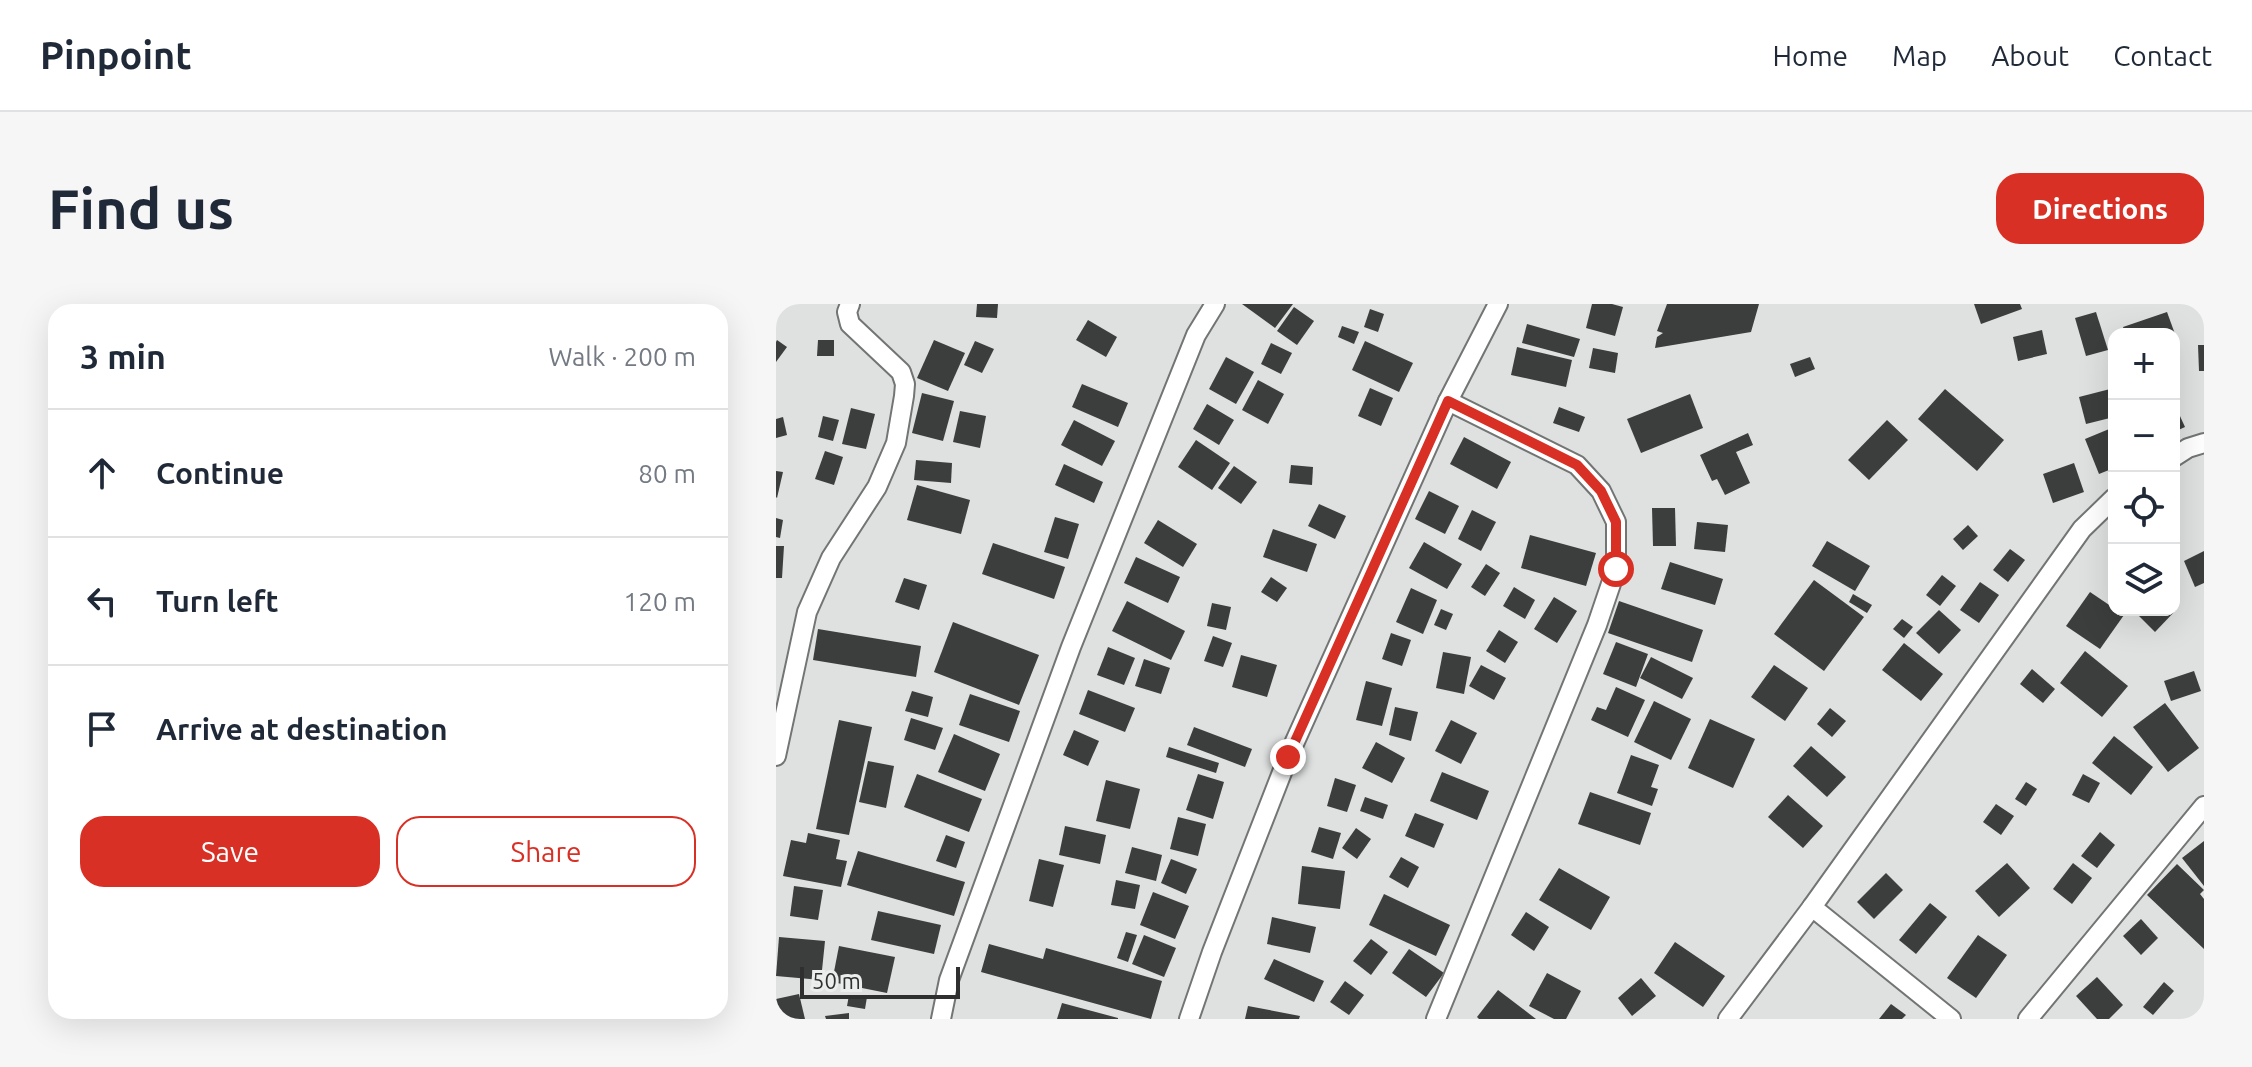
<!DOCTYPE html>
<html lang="en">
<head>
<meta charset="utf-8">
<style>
	:root { --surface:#fff; --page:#f6f6f7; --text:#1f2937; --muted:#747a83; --line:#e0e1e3; --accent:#d93025 }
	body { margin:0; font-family:Ubuntu,sans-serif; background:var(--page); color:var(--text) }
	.controls { position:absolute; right:24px; top:24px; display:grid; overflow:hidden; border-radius:16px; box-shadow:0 8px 32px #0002 }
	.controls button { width:72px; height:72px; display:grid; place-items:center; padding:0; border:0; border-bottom:2px solid var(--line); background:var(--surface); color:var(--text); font:40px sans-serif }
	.scale { position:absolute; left:24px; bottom:20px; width:160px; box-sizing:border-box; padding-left:8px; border:4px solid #2e2f2e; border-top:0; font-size:22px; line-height:28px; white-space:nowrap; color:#2e2f2e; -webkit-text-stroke:6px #ebeeed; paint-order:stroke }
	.stop { position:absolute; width:24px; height:24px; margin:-18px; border:6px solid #d93025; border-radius:50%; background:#fff }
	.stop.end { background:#d93025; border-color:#fff; box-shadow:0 2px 8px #0008 }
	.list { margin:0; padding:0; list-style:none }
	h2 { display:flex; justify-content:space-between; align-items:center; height:104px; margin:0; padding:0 32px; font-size:34px }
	h2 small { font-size:26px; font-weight:400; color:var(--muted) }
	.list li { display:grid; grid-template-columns:52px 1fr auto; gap:24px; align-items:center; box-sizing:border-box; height:128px; padding:0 32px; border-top:2px solid var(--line) }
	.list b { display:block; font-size:30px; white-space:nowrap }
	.list em { font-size:26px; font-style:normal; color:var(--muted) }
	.actions { display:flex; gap:16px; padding:24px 32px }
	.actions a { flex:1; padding:18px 0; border:2px solid var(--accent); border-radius:24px; text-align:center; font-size:28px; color:var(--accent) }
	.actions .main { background:var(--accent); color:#fff }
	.icon { flex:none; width:44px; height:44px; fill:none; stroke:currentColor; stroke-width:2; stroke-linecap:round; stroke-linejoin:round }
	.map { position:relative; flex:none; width:1428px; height:715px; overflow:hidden; border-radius:24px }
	header { display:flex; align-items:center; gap:48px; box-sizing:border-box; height:112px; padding:0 40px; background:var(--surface); border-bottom:2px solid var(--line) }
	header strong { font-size:38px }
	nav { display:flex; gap:44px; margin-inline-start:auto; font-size:28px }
	.intro { display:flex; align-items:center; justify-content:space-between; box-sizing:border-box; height:192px; padding:0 48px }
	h1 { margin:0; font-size:56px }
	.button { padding:20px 36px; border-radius:24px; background:var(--accent); color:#fff; font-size:28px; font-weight:700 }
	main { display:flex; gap:48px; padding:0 48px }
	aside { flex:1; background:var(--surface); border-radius:24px; box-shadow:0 8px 32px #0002 }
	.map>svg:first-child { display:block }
	.building { fill:#3b3e3d }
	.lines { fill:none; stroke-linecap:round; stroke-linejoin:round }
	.street-casing { stroke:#727573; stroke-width:22 }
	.street { stroke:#fff; stroke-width:18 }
	.route { stroke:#d93025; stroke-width:10 }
</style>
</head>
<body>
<header>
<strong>Pinpoint</strong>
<nav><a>Home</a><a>Map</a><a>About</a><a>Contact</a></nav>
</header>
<div class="intro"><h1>Find us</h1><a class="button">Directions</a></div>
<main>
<aside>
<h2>3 min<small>Walk · 200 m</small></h2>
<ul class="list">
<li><svg class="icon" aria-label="ahead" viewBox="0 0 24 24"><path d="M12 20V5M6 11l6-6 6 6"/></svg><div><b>Continue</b></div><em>80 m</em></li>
<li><svg class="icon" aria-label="left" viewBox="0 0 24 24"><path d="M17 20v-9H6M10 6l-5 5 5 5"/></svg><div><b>Turn left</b></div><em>120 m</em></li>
<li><svg class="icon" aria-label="arrive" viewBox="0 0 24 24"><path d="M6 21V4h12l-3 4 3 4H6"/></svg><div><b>Arrive at destination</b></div></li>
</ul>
<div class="actions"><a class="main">Save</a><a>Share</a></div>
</aside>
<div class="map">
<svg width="1428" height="715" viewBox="0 0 1428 715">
	<rect width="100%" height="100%" fill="#dee1df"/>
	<g class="building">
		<polygon points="201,0 222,0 221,14 200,13"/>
		<polygon points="466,0 517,0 499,24"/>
		<polygon points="816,0 836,0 847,3 839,32 810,24"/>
		<polygon points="891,0 983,0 975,28 879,44 881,33 887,29 881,27"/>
		<polygon points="1198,0 1244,0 1246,5 1205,20"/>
		<polygon points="518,3 538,17 521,41 501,27"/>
		<polygon points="594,5 608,10 602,28 588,23"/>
		<polygon points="1320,8 1332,46 1310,52 1299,14"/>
		<polygon points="1391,8 1399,30 1349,30 1347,23"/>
		<polygon points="312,16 341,33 330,53 300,36"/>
		<polygon points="751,20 804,35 798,53 746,39"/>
		<polygon points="566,22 583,28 578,40 562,33"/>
		<polygon points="1266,26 1271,50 1242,57 1237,33"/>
		<polygon points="1,36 11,43 0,58 0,38"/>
		<polygon points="42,36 58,36 58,52 41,52"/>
		<polygon points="158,36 189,49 172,87 141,74"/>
		<polygon points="199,37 218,45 206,69 188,61"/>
		<polygon points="589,37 637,59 623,88 576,66"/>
		<polygon points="495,39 516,49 505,70 485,60"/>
		<polygon points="1422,41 1428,41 1428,67 1423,67"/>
		<polygon points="741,43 796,56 790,83 735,71"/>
		<polygon points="817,44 842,49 839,69 813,64"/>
		<polygon points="450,53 478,68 460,100 433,85"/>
		<polygon points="1034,53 1039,65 1019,73 1014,60"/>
		<polygon points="482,76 508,90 492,120 466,106"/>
		<polygon points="306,80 352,99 342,123 296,103"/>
		<polygon points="594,84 617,94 605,122 582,112"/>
		<polygon points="1338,84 1338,113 1310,120 1303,93"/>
		<polygon points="1169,85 1228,136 1201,167 1142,115"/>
		<polygon points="146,89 178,97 167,137 136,129"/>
		<polygon points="914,90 927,124 865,149 851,115"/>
		<polygon points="1398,99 1409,123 1398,128"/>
		<polygon points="431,100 458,116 443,141 417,125"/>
		<polygon points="783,103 809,113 803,128 777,119"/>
		<polygon points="75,104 99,110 90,145 66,140"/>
		<polygon points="184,107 210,112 204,144 177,138"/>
		<polygon points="47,112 63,116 57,137 42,133"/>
		<polygon points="7,113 11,131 0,134 0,115"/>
		<polygon points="298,116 339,137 326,162 285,141"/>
		<polygon points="1111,116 1132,136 1093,176 1072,156"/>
		<polygon points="1338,123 1338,164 1323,170 1309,135"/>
		<polygon points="972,129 977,141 960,148 974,179 949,191 941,175 936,177 924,151"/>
		<polygon points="688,133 735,158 721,185 674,160"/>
		<polygon points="420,136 454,159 436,186 402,163"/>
		<polygon points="49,147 67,153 58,181 39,175"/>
		<polygon points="140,156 176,159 175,179 138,176"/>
		<polygon points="1298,159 1308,188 1277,199 1267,170"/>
		<polygon points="288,160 327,178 318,199 279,181"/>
		<polygon points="515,161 537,163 536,181 513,179"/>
		<polygon points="458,162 481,178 465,200 442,184"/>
		<polygon points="0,167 7,168 1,194 0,193"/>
		<polygon points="141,181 194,196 185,230 131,216"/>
		<polygon points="653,187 683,202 669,230 639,215"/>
		<polygon points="543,200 570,212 559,235 532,222"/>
		<polygon points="876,204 899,204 900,242 877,242"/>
		<polygon points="696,206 720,218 705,247 682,235"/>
		<polygon points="279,213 303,220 292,255 268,248"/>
		<polygon points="0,214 7,216 4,234 0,233"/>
		<polygon points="382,216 421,240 407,263 368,239"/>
		<polygon points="921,218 952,221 949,248 918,245"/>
		<polygon points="1192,221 1202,232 1187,246 1177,235"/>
		<polygon points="497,225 541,240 531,268 487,253"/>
		<polygon points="754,231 820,249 810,282 745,264"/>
		<polygon points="1051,237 1094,262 1079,287 1036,262"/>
		<polygon points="648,238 686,260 671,285 633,264"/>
		<polygon points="217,239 289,263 278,295 206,270"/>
		<polygon points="0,242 8,242 6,274 0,274"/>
		<polygon points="1234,245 1249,256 1232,278 1217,266"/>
		<polygon points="1428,247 1428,279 1419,283 1408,257"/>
		<polygon points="360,253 404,273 392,299 348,279"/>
		<polygon points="894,258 947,275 939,301 885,285"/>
		<polygon points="710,260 724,269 709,292 695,283"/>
		<polygon points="1166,271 1180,282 1164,302 1150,291"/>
		<polygon points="495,273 511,284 501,298 485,288"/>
		<polygon points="128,274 151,281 143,306 119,298"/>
		<polygon points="1038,276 1088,313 1048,367 998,330"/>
		<polygon points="1204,278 1223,291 1203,319 1184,306"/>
		<polygon points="738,283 759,296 749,315 727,302"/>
		<polygon points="635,284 661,296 647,330 620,318"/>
		<polygon points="1314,288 1348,311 1324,345 1290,322"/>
		<polygon points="1077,290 1096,301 1091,309 1073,298"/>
		<polygon points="778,293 801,307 781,339 758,325"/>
		<polygon points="351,297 409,327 395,356 336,327"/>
		<polygon points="843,297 927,326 916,358 832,329"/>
		<polygon points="436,299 455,303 450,326 431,322"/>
		<polygon points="665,305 677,310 670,326 658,321"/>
		<polygon points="1163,306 1185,326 1163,350 1140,329"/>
		<polygon points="1364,306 1400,306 1379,328 1361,310"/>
		<polygon points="1126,315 1137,323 1128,334 1117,325"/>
		<polygon points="177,318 263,351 243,401 158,368"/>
		<polygon points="42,325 145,342 140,373 37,356"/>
		<polygon points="723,326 742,338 729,359 710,347"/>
		<polygon points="615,329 635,336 626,362 606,355"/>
		<polygon points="437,332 456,339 447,363 428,357"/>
		<polygon points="840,338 872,350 860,383 827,370"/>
		<polygon points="1128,339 1167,370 1145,397 1106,366"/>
		<polygon points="332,343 359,354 348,381 321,371"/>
		<polygon points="1309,347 1352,382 1326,413 1284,379"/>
		<polygon points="667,348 695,353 688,390 660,384"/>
		<polygon points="465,351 501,361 491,393 456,383"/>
		<polygon points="875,353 917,374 906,395 864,374"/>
		<polygon points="368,355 394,364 385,390 359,382"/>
		<polygon points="705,361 730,374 718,396 693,382"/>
		<polygon points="998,361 1032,384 1009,417 975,393"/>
		<polygon points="1256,365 1279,385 1267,399 1244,380"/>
		<polygon points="1418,367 1425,387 1395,397 1388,377"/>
		<polygon points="590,377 616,384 606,422 580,416"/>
		<polygon points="840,383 869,396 852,433 815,416 821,403 830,406"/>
		<polygon points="312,386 359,404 349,428 303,410"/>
		<polygon points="136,387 157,393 152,413 129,407"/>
		<polygon points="194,390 244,407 233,438 183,421"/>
		<polygon points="878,397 915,415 895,456 858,438"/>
		<polygon points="1389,399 1423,444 1392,468 1357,423"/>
		<polygon points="619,403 642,408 635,437 613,431"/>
		<polygon points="1054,404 1070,417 1056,433 1041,420"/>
		<polygon points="135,414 167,424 159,446 128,436"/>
		<polygon points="934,415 979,435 957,484 912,464"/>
		<polygon points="63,416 96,423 73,531 40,525"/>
		<polygon points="675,416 701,429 685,460 659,447"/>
		<polygon points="418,423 476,445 469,463 411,441"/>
		<polygon points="298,426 323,437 312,462 287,451"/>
		<polygon points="178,430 224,450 209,487 162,468"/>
		<polygon points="1338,432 1377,463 1355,491 1316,459"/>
		<polygon points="600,438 629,454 616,479 586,464"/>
		<polygon points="1035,442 1070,473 1051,493 1017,462"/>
		<polygon points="393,443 443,459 440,469 390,453"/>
		<polygon points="855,451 883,461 875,483 882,485 876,502 841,489"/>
		<polygon points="92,457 118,462 110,504 83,498"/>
		<polygon points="666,468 713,487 701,516 654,497"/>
		<polygon points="141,470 206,495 193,528 128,503"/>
		<polygon points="422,470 448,478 437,515 410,506"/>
		<polygon points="1307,470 1324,479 1313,499 1296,491"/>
		<polygon points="559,474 580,481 571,508 551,502"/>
		<polygon points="330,476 364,485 354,525 320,517"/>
		<polygon points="1250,478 1261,485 1250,502 1239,495"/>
		<polygon points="814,488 875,509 864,541 802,520"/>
		<polygon points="1012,491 1047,522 1027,544 992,513"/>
		<polygon points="589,493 612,501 607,515 584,507"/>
		<polygon points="1220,500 1238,512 1225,531 1207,518"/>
		<polygon points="639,509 668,520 658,544 629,532"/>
		<polygon points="402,513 430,520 422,552 394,545"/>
		<polygon points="289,522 330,531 324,560 283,551"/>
		<polygon points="543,523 565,529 557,555 535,548"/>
		<polygon points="580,524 595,535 581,555 566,544"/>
		<polygon points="1324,528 1339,541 1321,564 1305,552"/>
		<polygon points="32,529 64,536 60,555 71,557 65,583 7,572 15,536 30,539"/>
		<polygon points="170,531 189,538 180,564 160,557"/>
		<polygon points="1428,537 1428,582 1406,554"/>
		<polygon points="356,543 386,551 380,577 349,569"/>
		<polygon points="82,547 189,578 178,612 71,581"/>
		<polygon points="625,553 643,563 632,584 613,573"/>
		<polygon points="263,555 288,561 277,603 253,597"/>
		<polygon points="395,555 421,565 410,590 385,579"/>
		<polygon points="1231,559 1254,584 1223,613 1199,587"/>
		<polygon points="1297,559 1316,574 1296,600 1277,585"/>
		<polygon points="1401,560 1428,586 1424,590 1428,595 1428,645 1371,591"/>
		<polygon points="526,562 569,567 564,605 522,600"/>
		<polygon points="783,564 834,593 815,626 763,596"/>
		<polygon points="1110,569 1127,586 1098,615 1081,598"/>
		<polygon points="340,576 364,581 359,605 335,601"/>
		<polygon points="18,582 47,586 42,616 14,612"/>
		<polygon points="377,588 413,602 399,635 364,621"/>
		<polygon points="608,590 674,621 660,652 593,621"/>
		<polygon points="1154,599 1171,613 1140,650 1123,636"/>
		<polygon points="102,607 165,621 158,650 95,636"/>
		<polygon points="750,608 773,623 758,647 735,631"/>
		<polygon points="496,613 540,623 534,649 491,640"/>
		<polygon points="1365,615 1382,634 1365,651 1347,632"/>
		<polygon points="350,628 361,631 352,658 341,654"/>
		<polygon points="368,631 400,644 388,673 356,660"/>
		<polygon points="1202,631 1231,651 1200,694 1171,674"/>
		<polygon points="3,633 49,637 45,676 0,672"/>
		<polygon points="595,635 612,648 595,671 577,657"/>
		<polygon points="899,638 949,672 927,703 878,669"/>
		<polygon points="213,640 267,655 270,644 386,677 375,715 205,668"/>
		<polygon points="63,642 119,653 111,689 56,678"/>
		<polygon points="633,645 668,669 650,693 616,669"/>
		<polygon points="498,655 548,677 538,698 488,675"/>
		<polygon points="771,669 805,687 790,715 778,715 753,702"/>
		<polygon points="1321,673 1347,701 1333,715 1321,715 1300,692"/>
		<polygon points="865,674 880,692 856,712 842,694"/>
		<polygon points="569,677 588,691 573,711 554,698"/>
		<polygon points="1388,678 1398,687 1377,711 1367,703"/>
		<polygon points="722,686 760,715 703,715 701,713"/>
		<polygon points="23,690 29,715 0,715 0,695"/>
		<polygon points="73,691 91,693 89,705 71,702"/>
		<polygon points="286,699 342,714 342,715 281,715"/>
		<polygon points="1115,700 1130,711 1126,715 1103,715"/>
		<polygon points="472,702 524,712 523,715 469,715"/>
		<polygon points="73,709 73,715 50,715 49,712"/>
	</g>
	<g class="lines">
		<defs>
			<g id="street">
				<polyline points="1398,153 1412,144 1428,139"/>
				<polyline points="0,452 31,308 55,254 101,183 120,139 128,92 129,80 125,68 74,20 71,8 74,0"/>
				<polyline points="1036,603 1175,715"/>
				<polyline points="165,715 173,676 295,343 420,31 439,0"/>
				<polyline points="413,715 436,648 512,453 672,97 722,0"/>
				<polyline points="660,715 821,321 840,265 840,218 825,187 801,161 672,97"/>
				<polyline points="952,715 1036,603 1306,225 1338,194"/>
				<polyline points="1252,715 1428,502"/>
			</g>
		</defs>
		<use href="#street" class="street-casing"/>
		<use href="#street" class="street"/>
	</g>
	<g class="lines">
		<polyline class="route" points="512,453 672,97 801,161 825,187 840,218 840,265"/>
	</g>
</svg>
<div class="controls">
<button>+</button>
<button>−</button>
<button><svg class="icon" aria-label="locate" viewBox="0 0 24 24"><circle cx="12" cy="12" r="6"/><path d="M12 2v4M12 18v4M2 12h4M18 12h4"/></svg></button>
<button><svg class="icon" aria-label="layers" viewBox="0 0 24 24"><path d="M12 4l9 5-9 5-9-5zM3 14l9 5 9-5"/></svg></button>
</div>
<div class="scale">50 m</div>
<div class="stop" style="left:840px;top:265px"></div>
<div class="stop end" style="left:512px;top:453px"></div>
</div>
</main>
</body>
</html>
